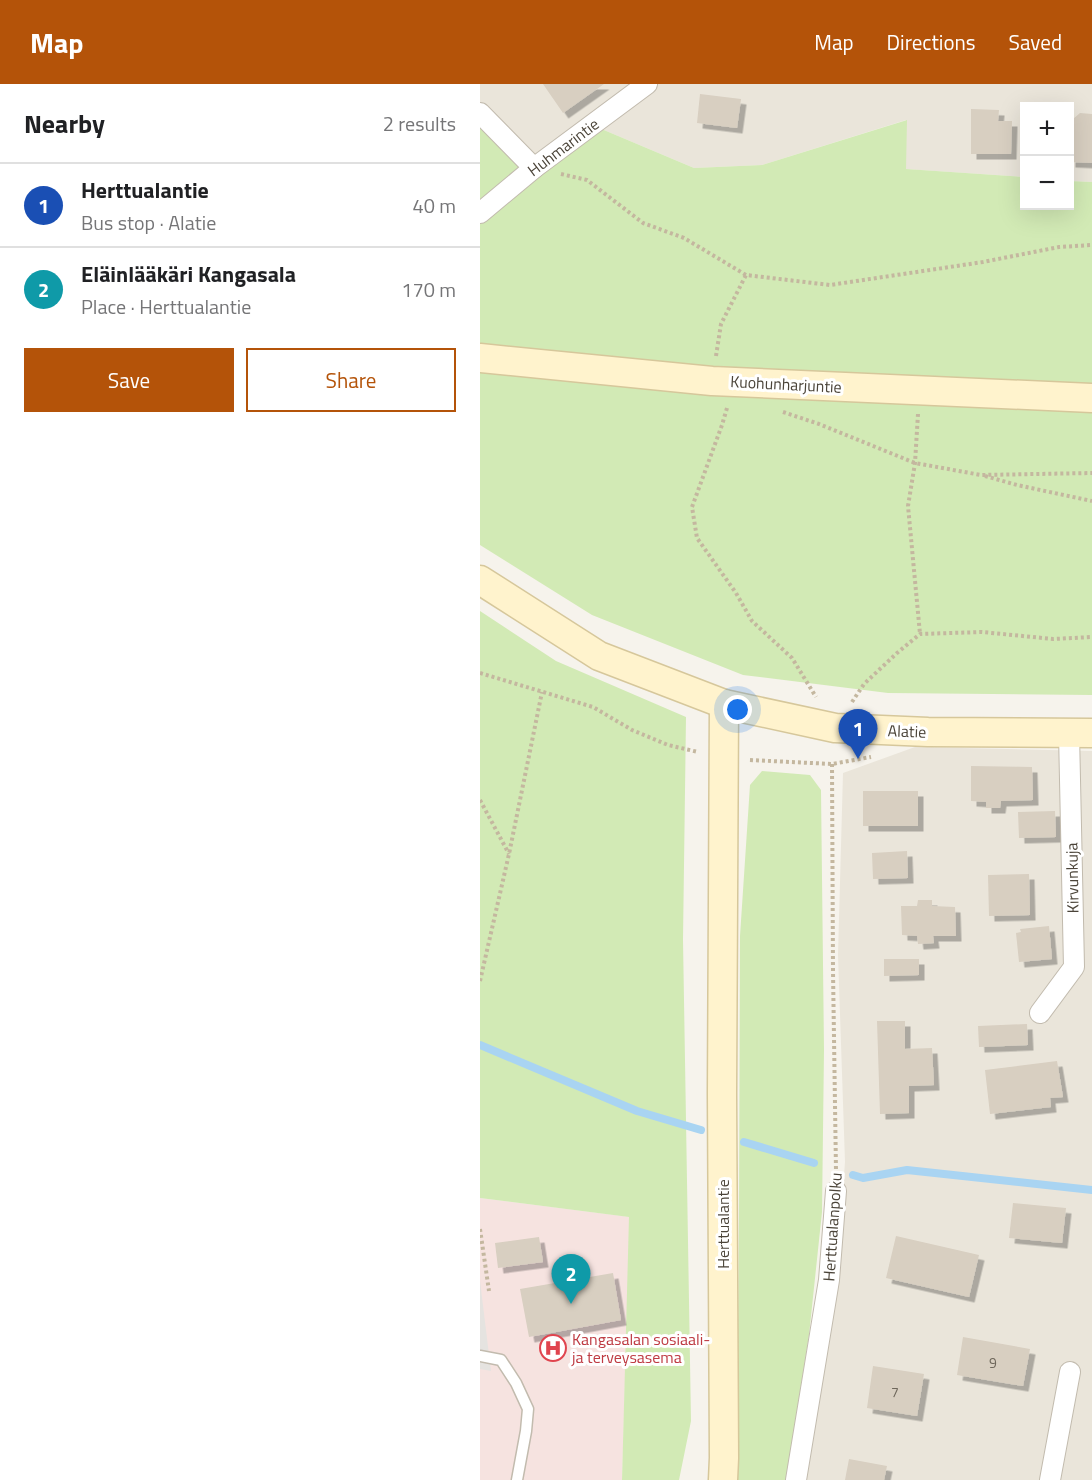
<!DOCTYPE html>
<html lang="en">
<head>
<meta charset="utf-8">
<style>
	:root { --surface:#fff; --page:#f2f2f2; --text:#202124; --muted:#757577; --line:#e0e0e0; --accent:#b45309 }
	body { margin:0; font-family:"Titillium Web",sans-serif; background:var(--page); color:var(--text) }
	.controls { position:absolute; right:18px; top:18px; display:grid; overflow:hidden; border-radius:0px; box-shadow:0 6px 24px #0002 }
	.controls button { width:54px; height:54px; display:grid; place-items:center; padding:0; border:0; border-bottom:2px solid var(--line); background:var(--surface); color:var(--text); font:30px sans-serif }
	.you { position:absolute; left:258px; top:626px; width:21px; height:21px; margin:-15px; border:4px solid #fff; border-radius:50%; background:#1a73e8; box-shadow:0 0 0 9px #1a73e833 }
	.badge { display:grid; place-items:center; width:39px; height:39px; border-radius:50%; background:var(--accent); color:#fff; font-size:20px; font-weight:700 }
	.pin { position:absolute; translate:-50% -50px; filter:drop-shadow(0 2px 3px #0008) }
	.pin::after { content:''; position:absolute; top:32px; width:21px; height:18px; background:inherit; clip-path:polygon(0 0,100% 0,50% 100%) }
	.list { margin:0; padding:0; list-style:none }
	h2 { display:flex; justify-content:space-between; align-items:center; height:78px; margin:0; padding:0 24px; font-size:26px }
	h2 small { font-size:20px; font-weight:400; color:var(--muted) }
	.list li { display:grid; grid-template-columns:39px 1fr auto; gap:18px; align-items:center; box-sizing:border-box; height:84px; padding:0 24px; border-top:2px solid var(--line) }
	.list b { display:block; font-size:22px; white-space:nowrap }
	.list p { margin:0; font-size:20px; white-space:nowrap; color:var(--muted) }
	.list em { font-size:20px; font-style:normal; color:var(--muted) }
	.actions { display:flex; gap:12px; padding:18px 24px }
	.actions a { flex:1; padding:14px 0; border:2px solid var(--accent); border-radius:0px; text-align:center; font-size:21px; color:var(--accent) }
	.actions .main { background:var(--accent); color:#fff }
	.map { position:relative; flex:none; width:612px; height:1396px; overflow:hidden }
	header { display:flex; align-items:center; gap:36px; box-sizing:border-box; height:84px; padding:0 30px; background:var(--accent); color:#fff }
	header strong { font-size:28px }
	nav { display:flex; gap:33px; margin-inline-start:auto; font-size:21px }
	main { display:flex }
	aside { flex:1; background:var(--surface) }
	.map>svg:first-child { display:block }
	.residential { fill:#eae5da }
	.medical { fill:#f6e3e0 }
	.green { fill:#d2eab5 }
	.parking { fill:#e5e3e0 }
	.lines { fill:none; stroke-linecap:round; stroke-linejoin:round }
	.stream { stroke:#a9d4f2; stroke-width:8 }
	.building { fill:#d8cfc1; filter:url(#shadow) }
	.lane-casing { stroke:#c2bbae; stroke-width:13 }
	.street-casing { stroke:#c2bbae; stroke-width:22 }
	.secondary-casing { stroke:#d6c79b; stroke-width:31 }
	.path { stroke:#c4b79f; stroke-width:4; stroke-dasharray:3 3; stroke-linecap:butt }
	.lane { stroke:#fff; stroke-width:10 }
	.street { stroke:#fff; stroke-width:20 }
	.secondary { stroke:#fff3cd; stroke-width:28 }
	.labels { text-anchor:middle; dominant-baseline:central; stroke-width:6; stroke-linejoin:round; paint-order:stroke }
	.number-label { font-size:14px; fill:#6e675b }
	.street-label { font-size:16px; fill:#4b4439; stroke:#fff }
	.health-label { font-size:16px; fill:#be3a42; stroke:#fff; text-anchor:start }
</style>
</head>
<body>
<header>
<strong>Map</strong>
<nav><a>Map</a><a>Directions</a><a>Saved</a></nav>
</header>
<main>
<aside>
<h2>Nearby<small>2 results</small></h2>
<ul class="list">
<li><span class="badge" style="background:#1a4fb4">1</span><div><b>Herttualantie</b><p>Bus stop · Alatie</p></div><em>40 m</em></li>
<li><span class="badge" style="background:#0f9aa8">2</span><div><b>Eläinlääkäri Kangasala</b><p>Place · Herttualantie</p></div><em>170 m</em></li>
</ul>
<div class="actions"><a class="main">Save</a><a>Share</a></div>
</aside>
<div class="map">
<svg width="612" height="1396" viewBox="0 0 612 1396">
	<defs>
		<filter id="shadow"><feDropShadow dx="5.5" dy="5.5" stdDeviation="0" flood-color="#0004"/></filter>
	</defs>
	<rect width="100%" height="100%" fill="#f6f3ec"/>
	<g class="residential">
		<polygon points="0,0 612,0 612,98 590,97 590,22 544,22 544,93 425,85 426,36 282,81 214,84 112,41 54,84 0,30"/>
		<polygon points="435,663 612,667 612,1396 322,1396 328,1356 353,1236 365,1078 358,871 363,689"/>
	</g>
	<polygon class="medical" points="0,1114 150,1133 142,1396 0,1396"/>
	<g class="green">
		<polygon points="0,30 54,84 112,41 214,84 282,81 427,36 426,85 544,93 544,122 590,122 590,97 612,98 612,611 408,609 263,591 112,531 0,461"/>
		<polygon points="0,527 76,577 206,633 203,856 211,1337 199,1396 142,1396 149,1133 0,1114"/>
		<polygon points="282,687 330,691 341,706 344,966 342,1128 329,1251 306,1396 257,1396 259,1134 260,852 270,701"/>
	</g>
	<polygon class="parking" points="0,1197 11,1287 0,1285"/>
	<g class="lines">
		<g class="stream">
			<polyline points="0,961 157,1027 221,1046"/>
			<polyline points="264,1058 334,1079"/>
			<polyline points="373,1091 383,1094 427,1086 612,1106"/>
		</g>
	</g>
	<g class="building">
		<polygon points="63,0 124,0 83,29"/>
		<polygon points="220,10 261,15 257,44 217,39"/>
		<polygon points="491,25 519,26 518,37 532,37 531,70 491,70"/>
		<polygon points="600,29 612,30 612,79 590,78 590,35 593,35"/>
		<polygon points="491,682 552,683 553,716 521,717 520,724 506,724 506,718 491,717"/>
		<rect x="383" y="707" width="55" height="35"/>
		<polygon points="575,727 576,753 539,754 538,728"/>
		<polygon points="427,767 428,794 393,795 392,769"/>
		<polygon points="549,790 550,831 509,832 508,791"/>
		<polygon points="438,816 452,816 452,822 475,823 476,852 453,852 454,859 438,860 437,852 422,851 421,822 437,822"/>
		<polygon points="569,842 572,875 539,878 536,849 541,848 540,845"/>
		<polygon points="404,875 439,875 439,891 404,892"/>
		<polygon points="397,937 425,937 425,965 452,964 454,1001 429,1002 429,1029 400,1030"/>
		<polygon points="547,940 548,961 499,963 498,942"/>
		<polygon points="577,977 583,1013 570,1014 571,1023 510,1030 505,986"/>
		<polygon points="533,1119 586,1124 582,1159 529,1154"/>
		<polygon points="416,1152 499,1171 489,1213 406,1194"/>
		<polygon points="59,1153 63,1178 18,1184 15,1159"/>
		<polygon points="133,1189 141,1236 49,1253 40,1205"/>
		<polygon points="483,1253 550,1265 543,1302 477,1291"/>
		<polygon points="393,1282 444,1290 437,1332 387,1324"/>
		<polygon points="369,1375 407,1382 404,1396 365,1396"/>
	</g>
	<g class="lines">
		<defs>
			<polyline id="lane" points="0,1272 21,1276 36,1299 48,1325 46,1347 37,1396"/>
			<g id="street">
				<polyline points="0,29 54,84"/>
				<polyline points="0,129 54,84 167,0"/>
				<polyline points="560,929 594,883 589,649"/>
				<polyline points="316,1396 349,1196 356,1107"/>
				<polyline points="570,1396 590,1288"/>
			</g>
			<g id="secondary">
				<polyline points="0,274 232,297 612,314"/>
				<polyline points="0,496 119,572 244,620 355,644 448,648 612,649"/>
				<polyline points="243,1396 244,1374 242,1010 244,620"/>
			</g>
		</defs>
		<use href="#lane" class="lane-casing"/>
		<use href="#street" class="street-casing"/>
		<use href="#secondary" class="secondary-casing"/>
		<g class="path">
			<polyline points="81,90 107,96 163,139 204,154 266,191 350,201 503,178 579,163 612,161"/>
			<polyline points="236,272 241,240 266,191"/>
			<polyline points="247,324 242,341 212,423 217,454 256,509 272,537 312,574 336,613"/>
			<polyline points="303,328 339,340 435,379 501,391 612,389"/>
			<polyline points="438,330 435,379 428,422 440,550"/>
			<polyline points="505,392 537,401 612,417"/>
			<polyline points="0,589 113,623 152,646 188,661 218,668"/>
			<polyline points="372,618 384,600 417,569 440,550 502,548 573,555 612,553"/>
			<polyline points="270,676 352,680 391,673"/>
			<polyline points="352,680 353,887 356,1087"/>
			<polyline points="0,716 29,770"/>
			<polyline points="0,897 29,770 62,608"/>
			<polyline points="0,1145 9,1207"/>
		</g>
		<use href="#lane" class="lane"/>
		<use href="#street" class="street"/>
		<use href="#secondary" class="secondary"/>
	</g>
	<defs>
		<symbol id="hospital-ring" viewBox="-11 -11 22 22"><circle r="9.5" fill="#fff" stroke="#e0444e" stroke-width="1.5"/><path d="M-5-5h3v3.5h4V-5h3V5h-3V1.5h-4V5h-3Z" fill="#e0444e"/></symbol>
	</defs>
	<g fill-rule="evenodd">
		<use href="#hospital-ring" x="58" y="1249" width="30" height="30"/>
	</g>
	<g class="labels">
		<g class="number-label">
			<text x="513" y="1278">9</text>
			<text x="415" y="1307">7</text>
		</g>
		<g class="street-label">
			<text transform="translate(83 63) rotate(-37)">Huhmarintie</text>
			<text transform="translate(306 300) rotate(3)">Kuohunharjuntie</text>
			<text transform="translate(427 647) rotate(2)">Alatie</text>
			<text transform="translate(592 794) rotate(-91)">Kirvunkuja</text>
			<text transform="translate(243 1140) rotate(-90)">Herttualantie</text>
			<text transform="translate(352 1143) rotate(-86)">Herttualanpolku</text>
		</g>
		<g class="health-label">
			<text x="92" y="1255">Kangasalan sosiaali-<tspan x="92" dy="18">ja terveysasema</tspan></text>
		</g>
	</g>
</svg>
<div class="controls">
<button>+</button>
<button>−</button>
</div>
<div class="you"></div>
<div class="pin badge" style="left:378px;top:675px;background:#1a4fb4">1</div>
<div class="pin badge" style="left:91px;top:1220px;background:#0f9aa8">2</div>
</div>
</main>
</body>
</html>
